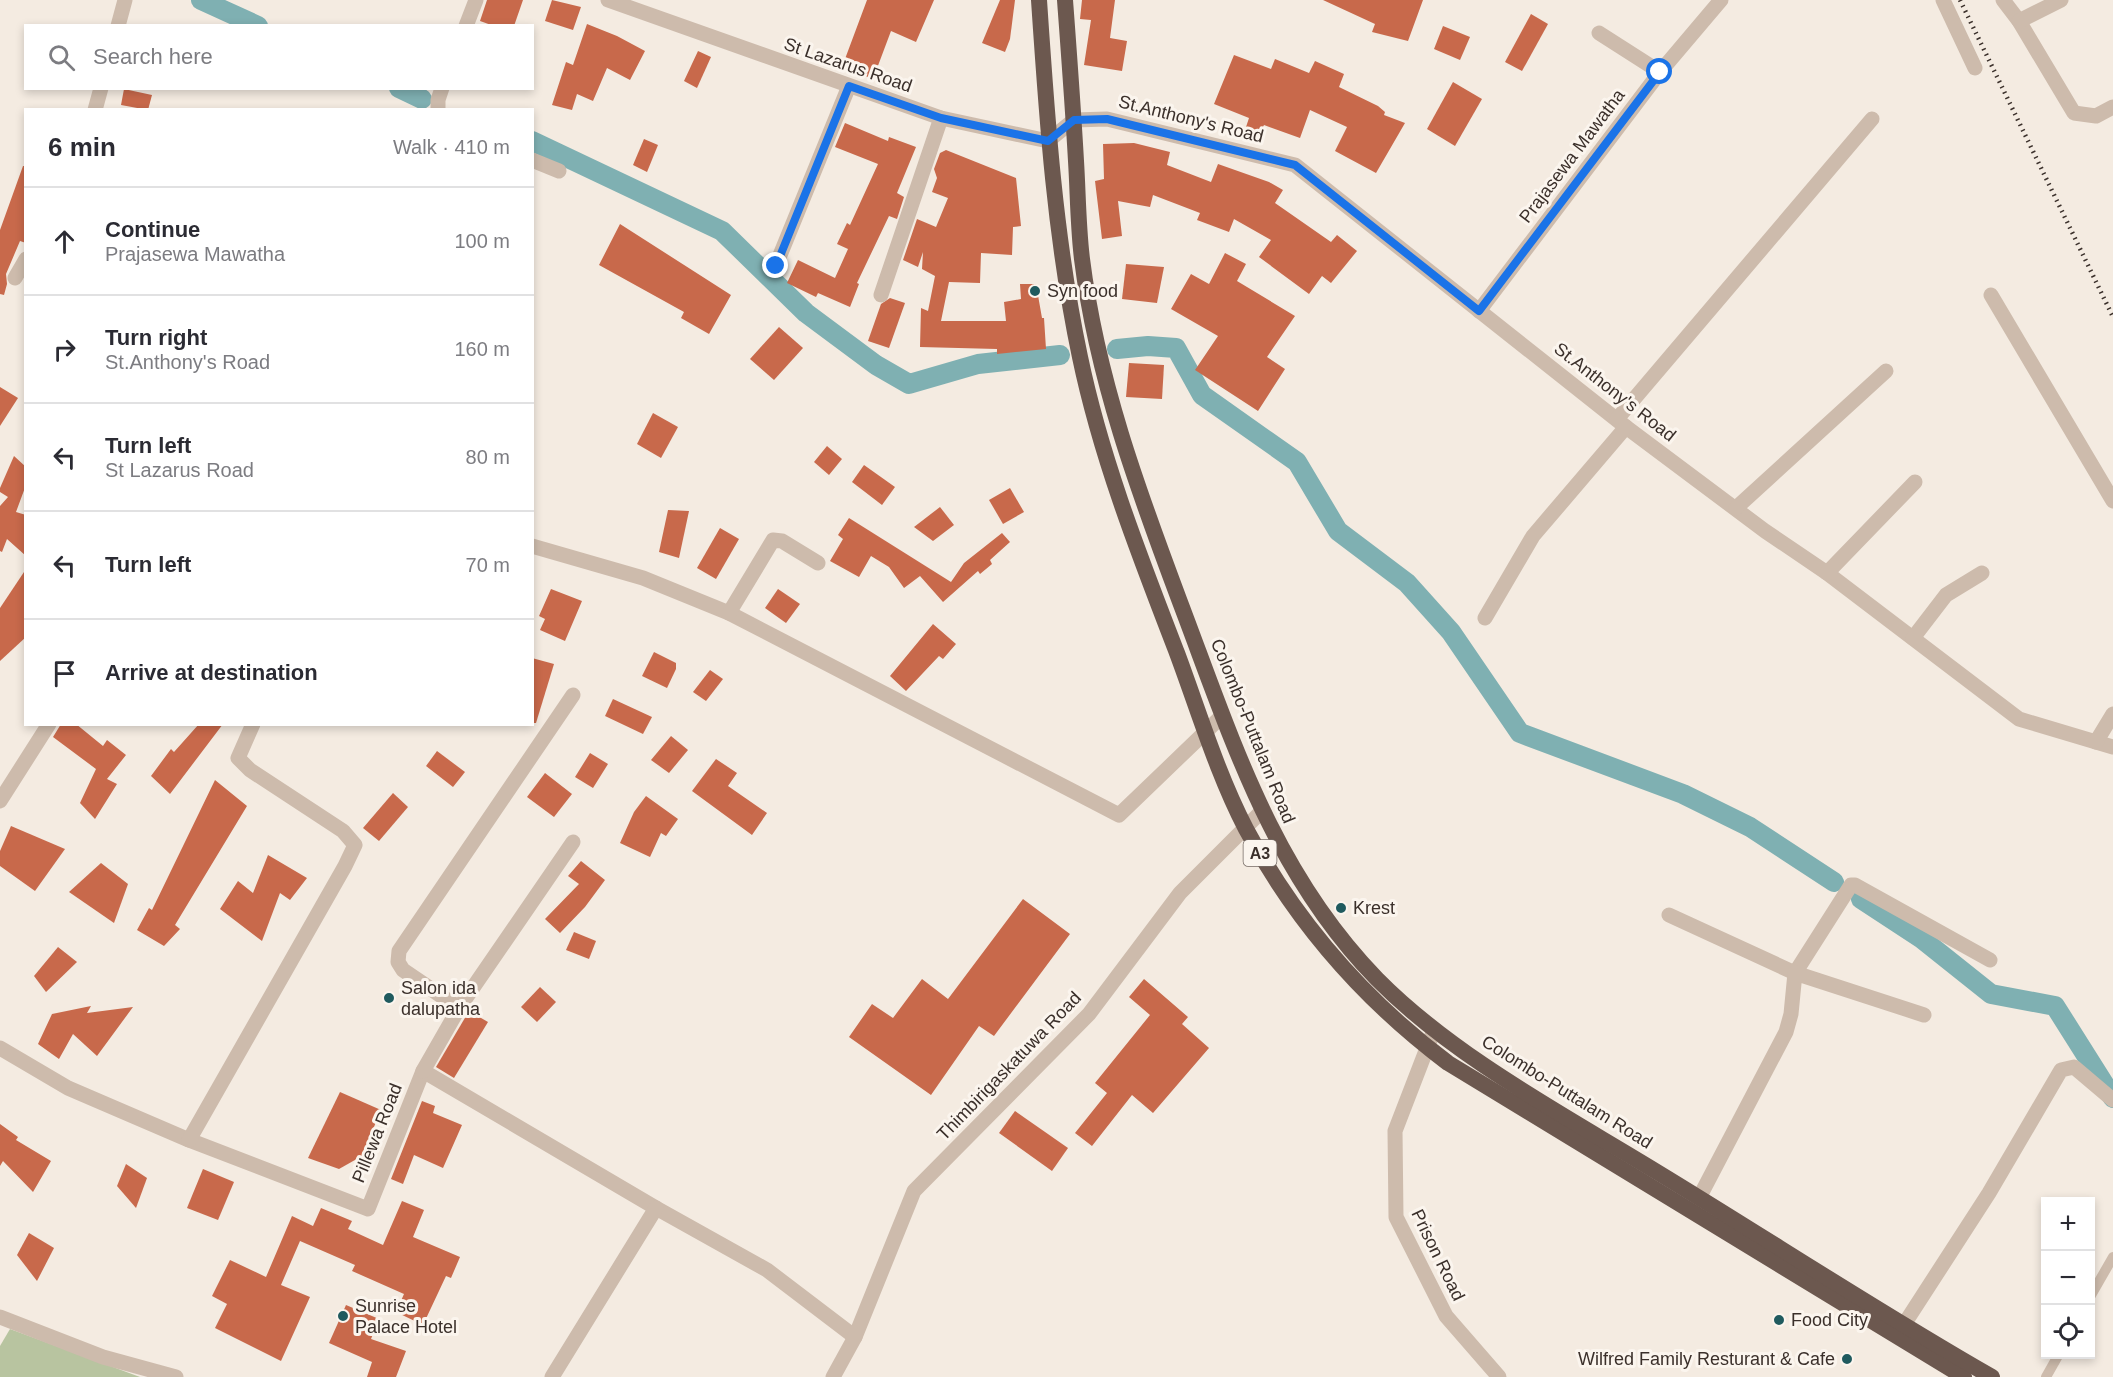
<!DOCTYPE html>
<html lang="en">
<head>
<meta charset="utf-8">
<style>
	:root { --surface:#fff; --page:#f7f7f7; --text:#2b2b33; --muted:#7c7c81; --line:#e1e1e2 }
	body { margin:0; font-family:Arial,sans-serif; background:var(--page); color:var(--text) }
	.controls { position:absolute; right:18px; bottom:18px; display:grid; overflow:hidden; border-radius:0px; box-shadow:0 3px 9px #0003 }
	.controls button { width:54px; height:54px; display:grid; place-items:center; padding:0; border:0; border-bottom:2px solid var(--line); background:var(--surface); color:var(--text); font:30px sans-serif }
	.stop { position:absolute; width:18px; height:18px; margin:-14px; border:4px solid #1a73e8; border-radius:50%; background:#fff }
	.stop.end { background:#1a73e8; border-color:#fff; box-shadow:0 2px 6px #0008 }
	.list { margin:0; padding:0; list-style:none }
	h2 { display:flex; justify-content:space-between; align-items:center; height:78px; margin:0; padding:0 24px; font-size:26px }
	h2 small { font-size:20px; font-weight:400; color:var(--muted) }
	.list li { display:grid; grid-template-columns:39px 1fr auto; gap:18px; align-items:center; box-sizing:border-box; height:108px; padding:0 24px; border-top:2px solid var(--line) }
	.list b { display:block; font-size:22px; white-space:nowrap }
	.list p { margin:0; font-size:20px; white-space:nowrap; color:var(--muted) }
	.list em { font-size:20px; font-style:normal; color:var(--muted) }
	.icon { flex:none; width:33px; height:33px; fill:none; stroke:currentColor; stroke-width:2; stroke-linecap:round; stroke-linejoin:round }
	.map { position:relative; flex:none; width:2113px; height:1377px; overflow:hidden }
	.search { position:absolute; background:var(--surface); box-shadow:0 3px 9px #0003; left:24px; top:24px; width:510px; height:66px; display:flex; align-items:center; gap:15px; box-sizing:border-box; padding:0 21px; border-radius:0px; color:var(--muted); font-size:22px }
	.panel { position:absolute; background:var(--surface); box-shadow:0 3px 9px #0003; left:24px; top:108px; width:510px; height:618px; border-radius:0px }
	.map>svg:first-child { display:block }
	.green { fill:#b8c4a0 }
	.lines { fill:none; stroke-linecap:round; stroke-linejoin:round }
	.canal { stroke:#7fb0b2; stroke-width:20 }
	.building { fill:#c8694b }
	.service { stroke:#cdbbac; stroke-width:10 }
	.minor { stroke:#cdbbac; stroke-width:15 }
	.trunk { stroke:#6c584f; stroke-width:16 }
	.rail { stroke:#3b302b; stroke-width:4.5; stroke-dasharray:1.5 4.5; stroke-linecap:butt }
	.route { stroke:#1a73e8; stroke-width:8 }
	.poi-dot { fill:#1f5a5e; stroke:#fbf5ee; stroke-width:2 }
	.labels { text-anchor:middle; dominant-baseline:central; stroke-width:6; stroke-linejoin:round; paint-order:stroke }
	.shield { fill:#fbf5ee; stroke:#756b66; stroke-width:1.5 }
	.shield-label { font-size:16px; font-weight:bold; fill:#3b302b }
	.street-label { font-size:18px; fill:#3b302b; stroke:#fbf5ee }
	.poi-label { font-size:18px; fill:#3b302b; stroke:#fbf5ee; text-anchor:start }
</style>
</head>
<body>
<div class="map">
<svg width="2113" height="1377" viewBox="0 0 2113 1377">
	<rect width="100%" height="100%" fill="#f4ebe1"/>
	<polygon class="green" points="10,1329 140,1377 0,1377 0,1346"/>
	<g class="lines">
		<g class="canal">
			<polyline points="201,0 258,26"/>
			<polyline points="399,88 422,99"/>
			<polyline points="532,141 722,231 806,313 876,365 909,384 978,364 1060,355"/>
			<polyline points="1117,349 1148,346 1176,348 1202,395 1297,462 1338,531 1407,583 1451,632 1520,733 1683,794 1750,827 1834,882"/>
			<polyline points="1861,899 1922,939 1991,994 2055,1006 2113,1098"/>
		</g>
	</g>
	<g class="building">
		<polygon points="487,0 523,0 514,26 494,26 480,21"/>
		<polygon points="552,0 581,7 573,30 545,21"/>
		<polygon points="867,0 934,0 916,42 891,31 873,79 842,67"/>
		<polygon points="1000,0 1015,0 1010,39 1005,52 982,43"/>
		<polygon points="1082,0 1115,0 1110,38 1127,41 1122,71 1084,65 1091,20 1080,19"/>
		<polygon points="1323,0 1423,0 1408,41 1372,32 1375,24"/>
		<polygon points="1531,14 1548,24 1522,71 1505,62"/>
		<polygon points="587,24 617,36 645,51 630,80 607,68 593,101 577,94 572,110 552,105 566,62 573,65"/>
		<polygon points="1443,26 1470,37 1460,60 1434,49"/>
		<polygon points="698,51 711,57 697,88 684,81"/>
		<polygon points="1234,55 1271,69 1275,59 1309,73 1315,61 1344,74 1339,87 1378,106 1385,112 1384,115 1405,123 1376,173 1335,151 1347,127 1310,110 1300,138 1264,125 1260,133 1246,127 1249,118 1214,104"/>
		<polygon points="1453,82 1482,99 1455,146 1427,129"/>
		<polygon points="124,89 152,95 148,110 121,105"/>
		<polygon points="845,123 888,141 889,137 916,147 897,193 904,197 897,219 889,216 857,283 859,284 850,307 818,293 816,297 787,283 798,260 835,278 848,249 837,244 847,223 850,225 878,164 835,147"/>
		<polygon points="644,139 658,145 647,172 633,165"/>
		<polygon points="1134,143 1170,152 1167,165 1211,182 1218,164 1269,182 1283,190 1275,203 1331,242 1337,235 1357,251 1331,283 1322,276 1309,294 1259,257 1271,240 1234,219 1229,232 1197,220 1200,213 1153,195 1150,207 1118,201 1122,236 1102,239 1095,181 1104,179 1103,144"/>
		<polygon points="946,150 1016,178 1021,226 1013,227 1012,255 981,253 980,283 949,282 941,321 1006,321 1004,302 1021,299 1020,284 1036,284 1042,318 1044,318 1046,349 997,354 997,349 920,347 921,308 928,311 935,276 922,269 923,252 918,267 903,260 917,219 936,227 948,198 932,192 937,178 934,169 940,153"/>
		<polygon points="23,166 26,166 26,243 20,241 6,274 7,284 4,295 0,294 0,230"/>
		<polygon points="620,224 731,295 709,334 681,318 684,312 599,265"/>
		<polygon points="1225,253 1246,264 1237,281 1295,316 1267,357 1285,369 1258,411 1195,370 1218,336 1171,309 1191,274 1209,284"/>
		<polygon points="1126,264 1164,267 1157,303 1122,299"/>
		<polygon points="890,298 905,303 889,348 868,341 881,304"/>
		<polygon points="779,327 803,348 774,380 750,359"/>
		<polygon points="1129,363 1164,365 1162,399 1126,397"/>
		<polygon points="0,387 18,398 0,426"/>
		<polygon points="653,413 678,427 661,458 637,444"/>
		<polygon points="827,446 842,459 829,475 814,462"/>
		<polygon points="14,456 26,467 26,485 16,512 26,515 26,556 7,539 2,552 0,551 0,506 8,497 0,492 0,488"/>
		<polygon points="864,465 895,487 882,505 852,482"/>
		<polygon points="1010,488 1024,512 1003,524 989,500"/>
		<polygon points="940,507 954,525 933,541 914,527"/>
		<polygon points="668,510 689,511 679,558 659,552"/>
		<polygon points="849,518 951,582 964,563 1002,533 1010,542 990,560 992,564 980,574 978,571 943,602 920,576 904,588 889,567 871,556 859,577 830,561 843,539 838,535"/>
		<polygon points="720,528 739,539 716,579 697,568"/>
		<polygon points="26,569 26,637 0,661 0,608"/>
		<polygon points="551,589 582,601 565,641 540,630 545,619 539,616"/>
		<polygon points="778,589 800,604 786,623 765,608"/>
		<polygon points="933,624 956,644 943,659 939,656 906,691 890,676"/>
		<polygon points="654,652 676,663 676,669 667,688 642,676"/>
		<polygon points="532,658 554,664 536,723 532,723"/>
		<polygon points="710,670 723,679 706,701 693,692"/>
		<polygon points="613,699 652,717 643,734 605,716"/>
		<polygon points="61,724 76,724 103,746 107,740 126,755 107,779 117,784 95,819 80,803 96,769 53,737"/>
		<polygon points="199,724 223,724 170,794 151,776 171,749 174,752"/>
		<polygon points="671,736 688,750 669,773 651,760"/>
		<polygon points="437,751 465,772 453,787 426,766"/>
		<polygon points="590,753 608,764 593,788 575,777"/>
		<polygon points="716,759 737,773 728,786 767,813 752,835 692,791"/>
		<polygon points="545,773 572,794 554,817 527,797"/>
		<polygon points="215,780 247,806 175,925 180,929 164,946 137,930 149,908 152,910"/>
		<polygon points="393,793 408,807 379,841 363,828"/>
		<polygon points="646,796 678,819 666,836 661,833 650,857 620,843 634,812"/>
		<polygon points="11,826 65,849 35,891 0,866 0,851"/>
		<polygon points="268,855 307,878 290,900 280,893 262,941 220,909 238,881 253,893"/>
		<polygon points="581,861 605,880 585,907 560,933 545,919 579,884 568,876"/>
		<polygon points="101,863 128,884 114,923 69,892"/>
		<polygon points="1023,899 1070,934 994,1036 979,1026 931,1095 849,1037 872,1004 893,1018 922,979 948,999"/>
		<polygon points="574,932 596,941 589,959 566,950"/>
		<polygon points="58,947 77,962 46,992 34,976"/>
		<polygon points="1144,979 1188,1017 1182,1024 1209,1048 1153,1113 1132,1095 1092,1146 1075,1133 1107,1093 1095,1083 1150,1015 1129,997"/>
		<polygon points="540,987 556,1002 537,1022 521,1007"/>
		<polygon points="91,1006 87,1013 133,1007 97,1056 73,1034 59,1059 38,1044 52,1014"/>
		<polygon points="469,1011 488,1022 454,1078 436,1067"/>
		<polygon points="340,1092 381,1110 362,1156 339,1169 308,1158"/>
		<polygon points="422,1101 435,1106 433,1113 462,1125 443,1168 414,1155 403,1184 391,1179"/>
		<polygon points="1015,1111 1068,1148 1052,1171 999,1133"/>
		<polygon points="0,1124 18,1137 16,1140 51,1161 33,1192 3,1161 0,1166"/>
		<polygon points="126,1164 147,1178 136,1208 117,1186"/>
		<polygon points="203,1169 234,1182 218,1220 187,1208"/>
		<polygon points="402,1201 424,1210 413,1237 460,1257 451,1278 446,1276 423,1325 396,1312 404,1294 352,1271 355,1265 300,1241 281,1285 310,1297 281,1361 215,1328 227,1304 212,1296 230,1260 266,1277 292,1216 313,1226 321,1208 352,1221 348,1229 383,1245"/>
		<polygon points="29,1233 54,1248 37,1281 17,1255"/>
		<polygon points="346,1305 379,1319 371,1339 406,1351 396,1377 367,1377 372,1362 329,1343"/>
	</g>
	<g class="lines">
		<g class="service">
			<polyline points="2090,1297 2113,1257"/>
			<polyline points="2046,1377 2059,1354"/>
		</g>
		<g class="minor">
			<polyline points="608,0 941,118 1048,141 1074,120 1107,119 1295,165 1626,427 1765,531 1827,573 2019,719 2113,747"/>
			<polyline points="1943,0 1975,68"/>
			<polyline points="2003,0 2019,21 2074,113 2096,116 2113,107"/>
			<polyline points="2019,21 2061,0"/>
			<polyline points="118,26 125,0"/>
			<polyline points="466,26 476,0"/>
			<polyline points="1599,33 1660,72"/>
			<polyline points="95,110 101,88"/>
			<polyline points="438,110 438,100 442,88"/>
			<polyline points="532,160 559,171"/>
			<polyline points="776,265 849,86"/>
			<polyline points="15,278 26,259"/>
			<polyline points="881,295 941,118"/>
			<polyline points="1991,295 2113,501"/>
			<polyline points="1479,311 1660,72 1721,0"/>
			<polyline points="1617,419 1872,119"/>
			<polyline points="1736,508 1886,371"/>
			<polyline points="532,546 643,578 729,613 1119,815 1222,716"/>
			<polyline points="1827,573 1915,482"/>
			<polyline points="729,613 773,540 782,541 818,563"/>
			<polyline points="1485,618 1533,536 1626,427"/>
			<polyline points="1913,638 1946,595 1982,573"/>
			<polyline points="2096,742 2113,714"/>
			<polyline points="0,801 49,724"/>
			<polyline points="1669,915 1795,973 1851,885 1855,885 1990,960"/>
			<polyline points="459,1008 403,970 398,962 399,951 573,695"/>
			<polyline points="1434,1030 1395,1131 1396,1217 1446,1316 1499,1377"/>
			<polyline points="0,1048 68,1088 189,1140 368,1209 423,1071 656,1208 767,1270 855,1337"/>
			<polyline points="423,1071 459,1008 573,842"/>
			<polyline points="189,1140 345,866 355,845 343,831 250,770 238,758 253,724"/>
			<polyline points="1699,1198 1786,1032 1791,1014 1795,973 1924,1015"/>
			<polyline points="0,1317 103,1357 176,1377"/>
			<polyline points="1903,1326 1989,1193 2061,1070 2074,1067 2113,1100"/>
			<polyline points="552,1377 656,1208"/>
			<polyline points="833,1377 855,1337 914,1191 1089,1014 1180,893 1261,812"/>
		</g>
		<g class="trunk">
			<path d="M1039,0C1047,120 1055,239 1080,357C1101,458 1140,557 1177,653C1199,712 1217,773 1246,829C1296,922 1364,1000 1448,1063L1964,1377"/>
			<path d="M1065,0C1069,54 1073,107 1076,161C1078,193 1078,226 1082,259C1097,379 1138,490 1180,602C1232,739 1272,871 1377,979C1454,1057 1564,1115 1657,1172C1769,1240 1878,1312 1992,1377"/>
		</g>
		<polyline class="rail" points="1960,0 2113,317"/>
	</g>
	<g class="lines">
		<polyline class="route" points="776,266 849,86 941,118 1048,141 1074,120 1107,119 1295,165 1479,311 1660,72"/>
	</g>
	<g class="poi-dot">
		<circle cx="1035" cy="291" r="6"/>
		<circle cx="1341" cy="908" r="6"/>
		<circle cx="389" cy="998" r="6"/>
		<circle cx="343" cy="1316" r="6"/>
		<circle cx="1779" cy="1320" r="6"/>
		<circle cx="1847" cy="1359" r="6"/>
	</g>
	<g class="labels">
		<rect class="shield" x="1243.5" y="840" width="33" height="26" rx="4.5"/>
		<g class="shield-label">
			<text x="1260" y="853">A3</text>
		</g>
		<g class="street-label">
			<text transform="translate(848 65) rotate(19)">St Lazarus Road</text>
			<text transform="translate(1191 119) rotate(14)">St.Anthony's Road</text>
			<text transform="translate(1572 156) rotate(-53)">Prajasewa Mawatha</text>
			<text transform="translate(1615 392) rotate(38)">St.Anthony's Road</text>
			<text transform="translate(1253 731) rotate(68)">Colombo-Puttalam Road</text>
			<text transform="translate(1009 1066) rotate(-46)">Thimbirigaskatuwa Road</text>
			<text transform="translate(1567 1092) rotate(32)">Colombo-Puttalam Road</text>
			<text transform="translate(377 1133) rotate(-68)">Pillewa Road</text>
			<text transform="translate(1438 1255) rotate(64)">Prison Road</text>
		</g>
		<g class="poi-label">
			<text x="1047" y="291">Syn food</text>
			<text x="1353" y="908">Krest</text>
			<text x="401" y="988">Salon ida<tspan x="401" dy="21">dalupatha</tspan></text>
			<text x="355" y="1306">Sunrise<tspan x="355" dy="21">Palace Hotel</tspan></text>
			<text x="1791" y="1320">Food City</text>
			<text x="1835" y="1359" text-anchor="end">Wilfred Family Resturant &amp; Cafe</text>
		</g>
	</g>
</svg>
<div class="controls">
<button>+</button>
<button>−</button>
<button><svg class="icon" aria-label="locate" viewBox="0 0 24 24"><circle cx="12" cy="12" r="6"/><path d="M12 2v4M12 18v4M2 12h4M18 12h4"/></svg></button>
</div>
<div class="stop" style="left:1660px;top:72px"></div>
<div class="stop end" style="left:776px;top:266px"></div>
<div class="search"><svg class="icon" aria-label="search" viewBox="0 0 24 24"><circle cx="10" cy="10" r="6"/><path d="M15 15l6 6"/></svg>Search here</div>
<section class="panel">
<h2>6 min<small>Walk · 410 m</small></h2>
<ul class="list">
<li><svg class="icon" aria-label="ahead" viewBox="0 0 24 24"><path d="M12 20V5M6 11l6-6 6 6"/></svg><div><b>Continue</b><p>Prajasewa Mawatha</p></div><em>100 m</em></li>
<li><svg class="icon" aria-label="right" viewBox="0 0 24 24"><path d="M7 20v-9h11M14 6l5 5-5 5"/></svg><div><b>Turn right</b><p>St.Anthony's Road</p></div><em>160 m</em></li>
<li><svg class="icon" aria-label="left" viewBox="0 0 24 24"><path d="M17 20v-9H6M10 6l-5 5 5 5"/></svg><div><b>Turn left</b><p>St Lazarus Road</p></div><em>80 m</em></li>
<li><svg class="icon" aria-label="left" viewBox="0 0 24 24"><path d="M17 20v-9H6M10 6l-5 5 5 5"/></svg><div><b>Turn left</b></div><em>70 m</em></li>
<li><svg class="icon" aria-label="arrive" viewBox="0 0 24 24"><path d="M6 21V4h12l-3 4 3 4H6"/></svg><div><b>Arrive at destination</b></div></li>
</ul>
</section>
</div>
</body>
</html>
